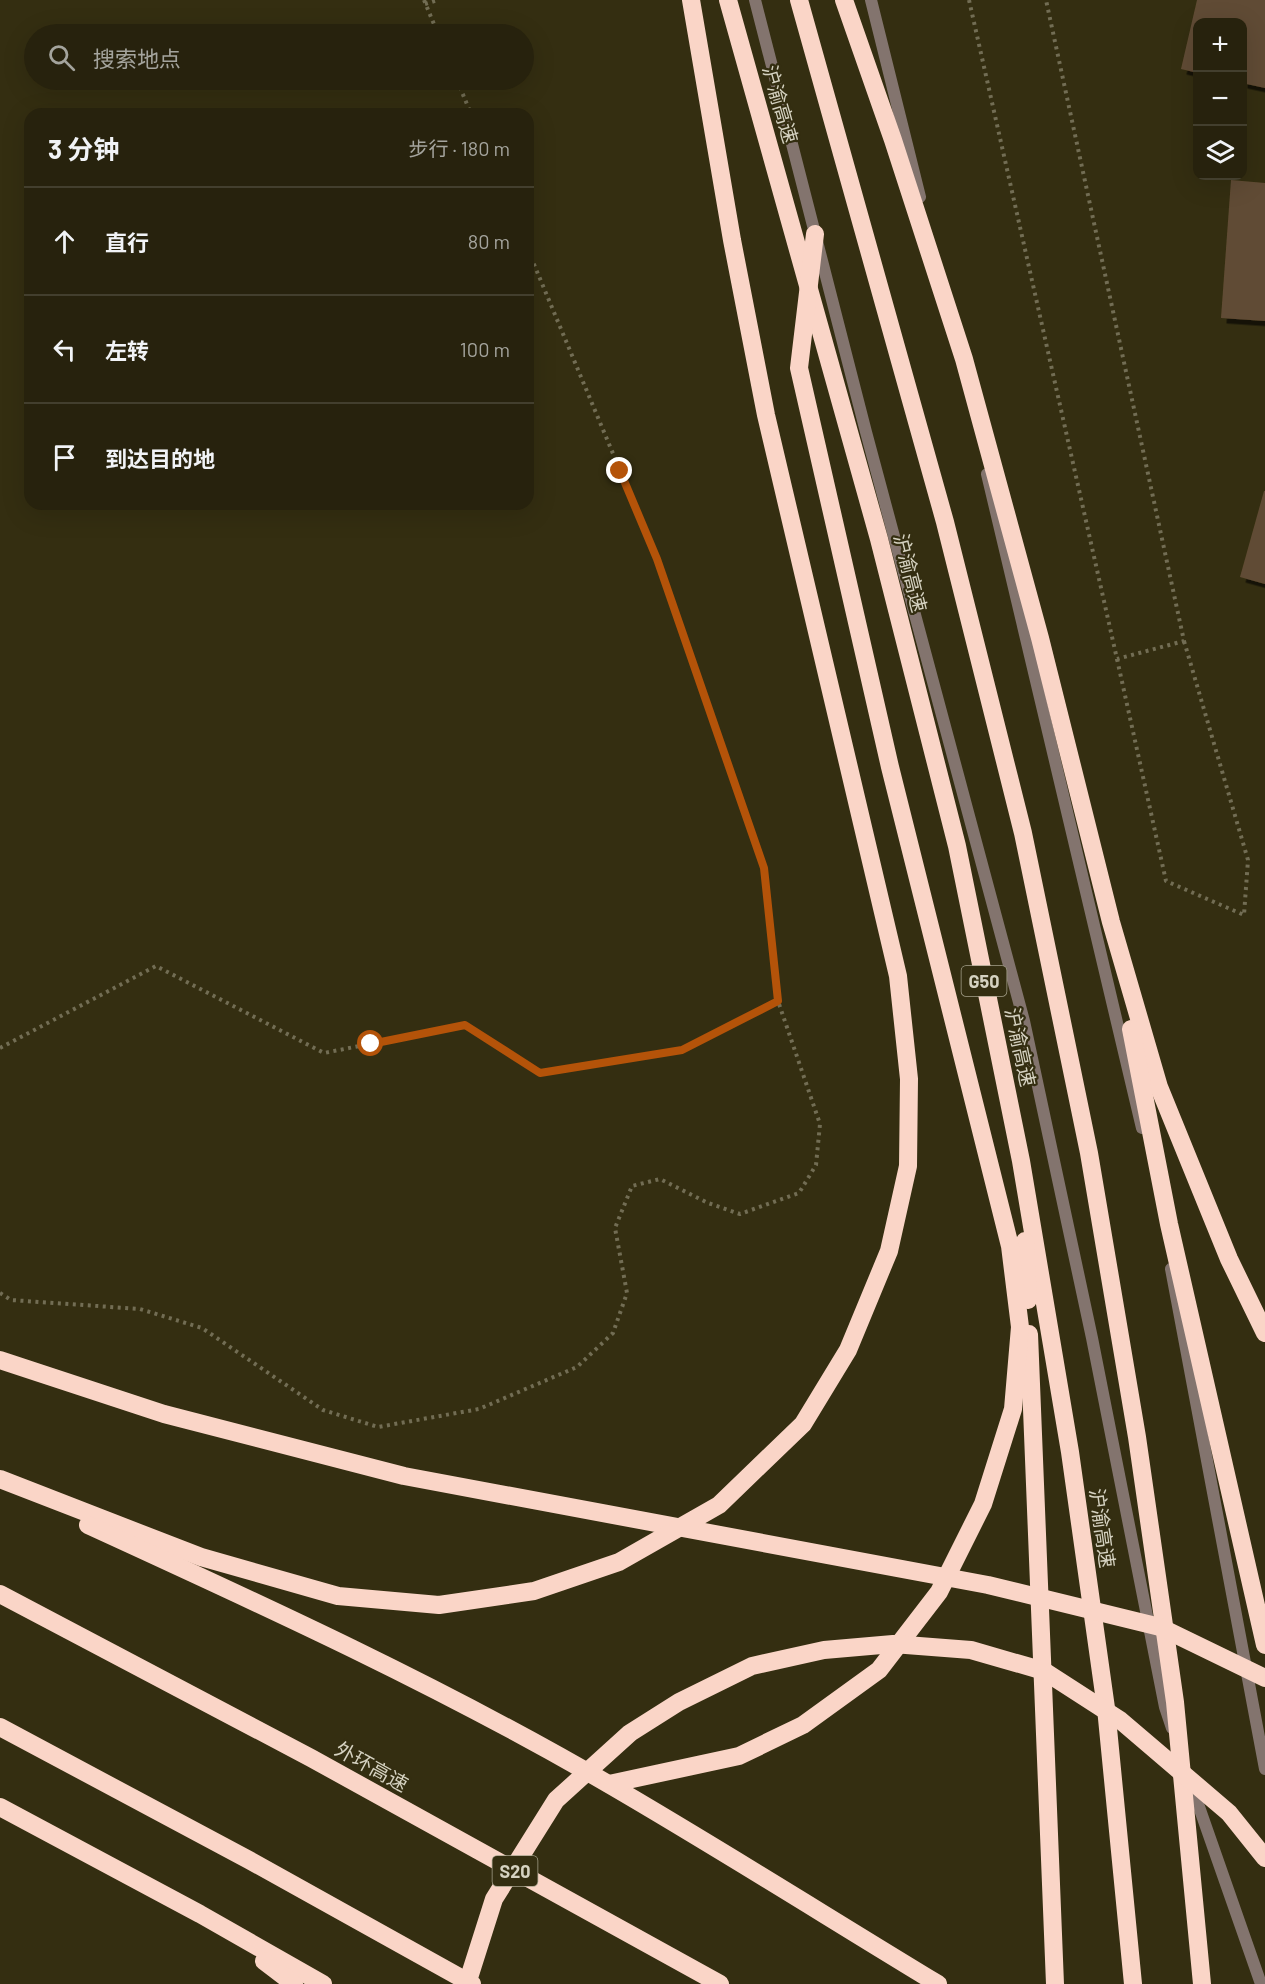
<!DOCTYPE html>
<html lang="zh">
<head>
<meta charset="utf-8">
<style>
	:root { --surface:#27220d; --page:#2f2a16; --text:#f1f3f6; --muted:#a4a49d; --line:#433f2e }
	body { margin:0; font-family:Barlow,"Noto Sans SC",sans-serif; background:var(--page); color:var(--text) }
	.controls { position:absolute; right:18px; top:18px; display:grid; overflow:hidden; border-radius:12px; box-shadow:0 6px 24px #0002 }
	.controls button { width:54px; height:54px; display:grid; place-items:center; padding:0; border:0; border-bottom:2px solid var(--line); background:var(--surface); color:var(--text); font:30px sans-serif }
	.stop { position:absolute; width:18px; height:18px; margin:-14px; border:4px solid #b45309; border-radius:50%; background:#fff }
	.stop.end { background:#b45309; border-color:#fff; box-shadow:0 2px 6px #0008 }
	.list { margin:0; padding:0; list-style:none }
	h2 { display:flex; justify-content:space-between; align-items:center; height:78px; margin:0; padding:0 24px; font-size:26px }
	h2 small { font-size:20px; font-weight:400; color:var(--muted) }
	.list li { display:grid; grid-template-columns:39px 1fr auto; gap:18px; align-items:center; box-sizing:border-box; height:108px; padding:0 24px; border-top:2px solid var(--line) }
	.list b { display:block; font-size:22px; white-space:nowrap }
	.list em { font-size:20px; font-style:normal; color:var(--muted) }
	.icon { flex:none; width:33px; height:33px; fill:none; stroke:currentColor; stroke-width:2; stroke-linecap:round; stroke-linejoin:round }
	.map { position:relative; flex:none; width:1265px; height:1984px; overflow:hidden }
	.search { position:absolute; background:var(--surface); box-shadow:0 6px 24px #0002; left:24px; top:24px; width:510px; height:66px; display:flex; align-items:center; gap:15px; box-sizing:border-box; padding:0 21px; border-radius:33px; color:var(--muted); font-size:22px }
	.panel { position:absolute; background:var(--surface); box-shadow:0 6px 24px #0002; left:24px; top:108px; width:510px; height:402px; border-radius:18px }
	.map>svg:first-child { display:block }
	.building { fill:#614c34; filter:url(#shadow) }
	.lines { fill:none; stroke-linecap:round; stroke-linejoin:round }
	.path { stroke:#726d54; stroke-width:4; stroke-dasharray:3 4.5; stroke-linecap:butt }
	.tertiary { stroke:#83746e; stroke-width:12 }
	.motorway { stroke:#fad5c7; stroke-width:18 }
	.route { stroke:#b45309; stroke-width:8 }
	.labels { text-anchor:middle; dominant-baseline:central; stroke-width:4.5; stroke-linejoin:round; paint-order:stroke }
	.shield { fill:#342e11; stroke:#a5a18c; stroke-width:1.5 }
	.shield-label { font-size:18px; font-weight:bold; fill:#d5d2c1 }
	.street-label { font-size:20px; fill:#d5d2c1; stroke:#342e11 }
</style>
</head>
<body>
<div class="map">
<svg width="1265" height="1984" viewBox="0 0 1265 1984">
	<defs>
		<filter id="shadow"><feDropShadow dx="5.5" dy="5.5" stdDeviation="0" flood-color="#0009"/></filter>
	</defs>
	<rect width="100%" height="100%" fill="#342e11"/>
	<g class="building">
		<polygon points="1197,0 1265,0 1265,88 1242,83 1242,22 1198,22 1198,73 1181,69"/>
		<polygon points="1231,180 1265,183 1265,321 1221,318"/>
		<polygon points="1264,491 1265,491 1265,584 1240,577"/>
	</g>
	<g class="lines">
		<g class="path">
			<polyline points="424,0 438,34"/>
			<polyline points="969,0 1117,659 1184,641 1046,0"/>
			<polyline points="425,4 438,0"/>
			<polyline points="457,80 471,114"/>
			<polyline points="1117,659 1166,881 1244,915 1248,860 1184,641"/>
			<polyline points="0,1048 156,966 324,1053 465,1025 540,1073 682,1050 778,1001 764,869 657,559 528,250"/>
			<polyline points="0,1293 11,1300 140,1309 202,1328 323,1410 378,1427 479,1409 577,1367 613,1333 627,1293 615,1228 632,1186 660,1179 708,1203 740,1214 799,1193 816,1165 820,1124 778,1001"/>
		</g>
		<g class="tertiary">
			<polyline points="755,0 866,432 1024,1021 1092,1338 1165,1707 1172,1728"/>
			<polyline points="871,0 920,197"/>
			<polyline points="987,474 1142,1128"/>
			<polyline points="1171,1269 1265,1769"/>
			<polyline points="1190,1781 1261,1984"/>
		</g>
		<g class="motorway">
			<polyline points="728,0 879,539 957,846 1021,1161 1070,1452 1106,1708 1133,1984"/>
			<polyline points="799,0 945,522 1023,833 1089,1153 1137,1437 1175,1702 1202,1984"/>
			<polyline points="844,0 893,140 964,359 1040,638 1111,922 1159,1087 1229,1259 1265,1333"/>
			<polyline points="1131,1029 1169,1224 1265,1645"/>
			<polyline points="1025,1241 1028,1300"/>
			<polyline points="1029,1334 1055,1984"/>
			<polyline points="0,1360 164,1414 404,1476 988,1585 1160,1627 1265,1678"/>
			<polyline points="0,1479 201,1557 338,1596 439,1605 534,1591 619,1562 719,1505 803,1424 848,1350 889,1251 908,1166 909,1079 898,976 766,415 732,240 691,0"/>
			<path d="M88,1525C265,1606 442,1687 610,1785C720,1849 829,1918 938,1984"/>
			<polyline points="0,1594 311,1758 720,1984"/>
			<polyline points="0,1727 249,1860 472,1984"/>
			<polyline points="609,1784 739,1756 803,1725 879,1670 939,1592 983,1504 1013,1409 1020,1327 1010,1246 890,767 799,368 815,234"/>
			<polyline points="0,1807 200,1914 323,1984"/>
			<polyline points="264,1961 294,1984"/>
			<polyline points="467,1984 494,1899 556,1800 630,1733 679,1702 752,1666 824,1650 893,1644 971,1650 1044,1671 1120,1720 1229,1813 1265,1858"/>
		</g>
	</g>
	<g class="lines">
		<polyline class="route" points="371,1044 465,1025 540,1073 682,1050 778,1001 764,868 657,559 620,471"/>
	</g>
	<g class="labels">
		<g class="shield">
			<rect x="961.5" y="966" width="45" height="30" rx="4.5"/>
			<rect x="492.5" y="1856" width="45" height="30" rx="4.5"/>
		</g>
		<g class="shield-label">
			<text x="984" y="981">G50</text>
			<text x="515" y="1871">S20</text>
		</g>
		<g class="street-label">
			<text transform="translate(781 104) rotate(74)">沪渝高速</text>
			<text transform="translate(911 573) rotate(76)">沪渝高速</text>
			<text transform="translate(1021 1047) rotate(78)">沪渝高速</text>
			<text transform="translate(1103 1528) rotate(82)">沪渝高速</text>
			<text transform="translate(372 1766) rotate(29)">外环高速</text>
		</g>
	</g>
</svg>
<div class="controls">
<button>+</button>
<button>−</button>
<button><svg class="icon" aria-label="layers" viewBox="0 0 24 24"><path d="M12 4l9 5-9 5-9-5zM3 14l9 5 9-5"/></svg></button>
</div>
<div class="stop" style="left:371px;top:1044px"></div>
<div class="stop end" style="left:620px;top:471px"></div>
<div class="search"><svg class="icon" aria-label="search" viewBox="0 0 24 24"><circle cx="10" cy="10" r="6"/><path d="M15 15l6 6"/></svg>搜索地点</div>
<section class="panel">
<h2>3 分钟<small>步行 · 180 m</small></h2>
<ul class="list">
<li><svg class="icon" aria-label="ahead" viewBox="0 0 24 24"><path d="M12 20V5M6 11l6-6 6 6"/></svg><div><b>直行</b></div><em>80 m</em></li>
<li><svg class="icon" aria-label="left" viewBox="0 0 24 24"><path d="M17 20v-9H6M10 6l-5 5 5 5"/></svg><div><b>左转</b></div><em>100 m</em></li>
<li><svg class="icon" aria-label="arrive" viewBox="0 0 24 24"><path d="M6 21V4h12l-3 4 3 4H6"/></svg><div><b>到达目的地</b></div></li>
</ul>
</section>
</div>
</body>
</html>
